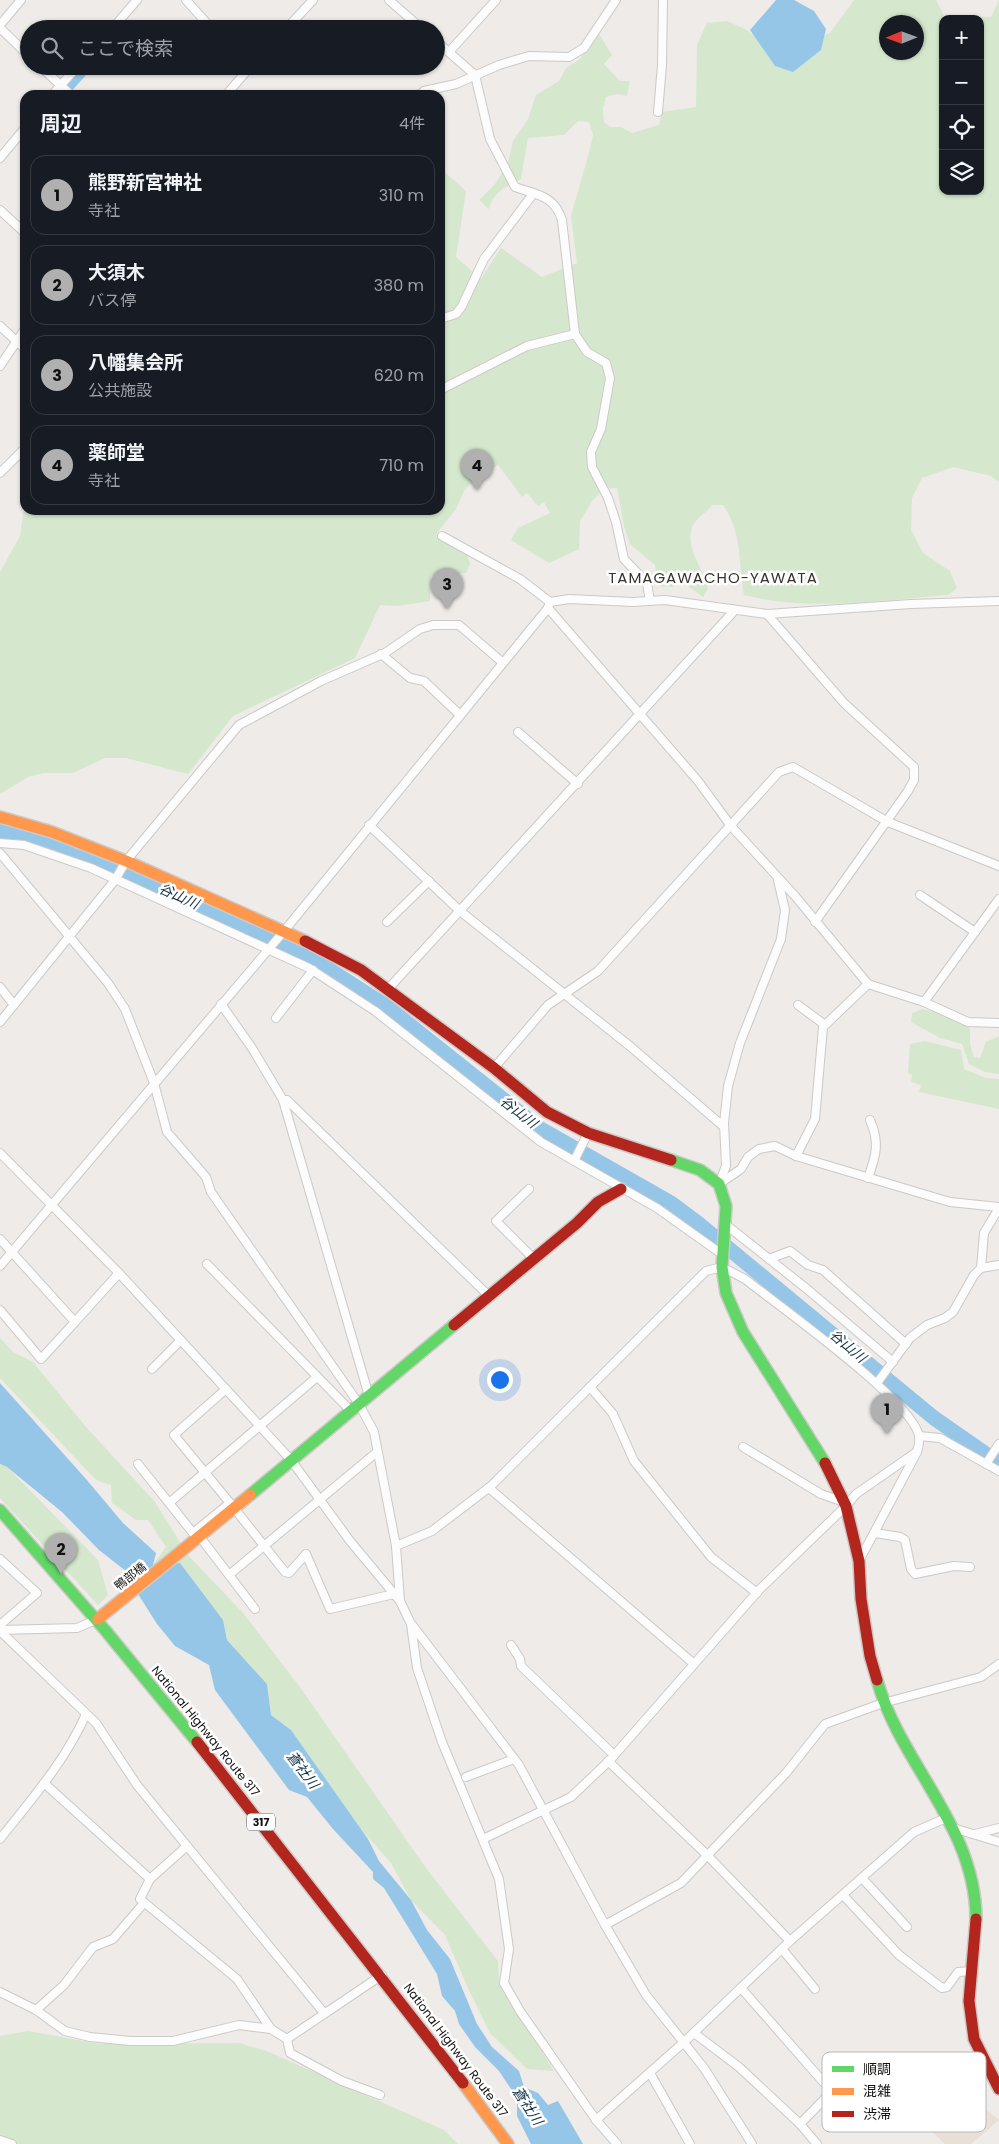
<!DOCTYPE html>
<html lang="ja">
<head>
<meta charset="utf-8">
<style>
	:root { --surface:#171b24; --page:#20242c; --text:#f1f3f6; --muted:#9ea1a6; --line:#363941; --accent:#b0b0b1 }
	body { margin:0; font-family:Poppins,"Noto Sans JP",sans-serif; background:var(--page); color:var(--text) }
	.controls { position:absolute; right:15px; top:15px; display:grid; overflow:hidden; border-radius:10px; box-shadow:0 1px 4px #0004 }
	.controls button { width:45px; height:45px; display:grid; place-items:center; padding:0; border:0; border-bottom:1px solid var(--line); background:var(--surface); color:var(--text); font:25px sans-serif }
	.compass { position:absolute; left:879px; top:15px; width:45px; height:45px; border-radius:50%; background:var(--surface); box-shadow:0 1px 4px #0004; rotate:269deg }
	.you { position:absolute; left:499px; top:1379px; width:18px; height:18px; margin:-12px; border:4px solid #fff; border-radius:50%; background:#1a73e8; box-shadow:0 0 0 8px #1a73e833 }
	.badge { display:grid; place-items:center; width:32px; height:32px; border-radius:50%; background:var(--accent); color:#111; font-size:16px; font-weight:700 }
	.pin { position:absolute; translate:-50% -41px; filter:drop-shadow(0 1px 2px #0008) }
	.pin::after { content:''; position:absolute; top:26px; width:18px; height:15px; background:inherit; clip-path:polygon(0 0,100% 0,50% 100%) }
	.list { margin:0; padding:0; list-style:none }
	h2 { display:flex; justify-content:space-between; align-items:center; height:65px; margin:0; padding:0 20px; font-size:21px }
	h2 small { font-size:16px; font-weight:400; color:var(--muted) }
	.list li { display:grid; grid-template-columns:32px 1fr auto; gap:15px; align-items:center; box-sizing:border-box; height:80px; margin:0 10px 10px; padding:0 10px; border:1px solid var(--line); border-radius:15px }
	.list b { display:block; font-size:19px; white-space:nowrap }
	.list p { margin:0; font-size:16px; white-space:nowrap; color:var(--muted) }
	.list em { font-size:16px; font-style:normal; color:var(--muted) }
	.icon { flex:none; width:28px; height:28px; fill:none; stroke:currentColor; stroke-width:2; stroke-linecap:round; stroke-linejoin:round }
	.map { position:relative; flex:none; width:999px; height:2144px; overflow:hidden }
	.search { position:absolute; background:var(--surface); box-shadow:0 1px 4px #0004; left:20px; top:20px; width:425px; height:55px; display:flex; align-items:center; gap:12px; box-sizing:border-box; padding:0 18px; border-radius:28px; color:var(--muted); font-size:19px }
	.panel { position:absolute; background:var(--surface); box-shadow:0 1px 4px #0004; left:20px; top:90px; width:425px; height:425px; border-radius:15px }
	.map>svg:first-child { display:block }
	.built { fill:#e8dfd7 }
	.green { fill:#d5e8cd; fill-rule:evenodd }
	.water { fill:#96c6e7 }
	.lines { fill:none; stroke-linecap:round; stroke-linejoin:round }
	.river { stroke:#96c6e7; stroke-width:15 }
	.street-casing { stroke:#ccc9c7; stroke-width:10 }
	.fast-casing { stroke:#ccc9c7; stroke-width:14 }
	.slow-casing { stroke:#ccc9c7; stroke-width:14 }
	.jam-casing { stroke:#ccc9c7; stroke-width:14 }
	.street { stroke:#fcfcfc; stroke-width:8 }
	.fast { stroke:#63d668; stroke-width:11 }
	.slow { stroke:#ff974d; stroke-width:11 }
	.jam { stroke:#b3261e; stroke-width:11 }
	.labels { text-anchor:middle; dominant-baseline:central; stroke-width:5; stroke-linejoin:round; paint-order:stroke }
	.shield { fill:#fff; stroke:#5a5958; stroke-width:1 }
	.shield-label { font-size:11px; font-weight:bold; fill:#141210 }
	.street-label { font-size:12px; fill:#141210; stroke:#fff }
	.water-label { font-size:14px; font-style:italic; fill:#103044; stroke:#fff }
	.quarter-label { font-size:15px; letter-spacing:1px; fill:#38332e; stroke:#fff }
	.key { fill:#fff; stroke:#b8b8b7; stroke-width:1 }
	.key-label { font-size:14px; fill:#141210 }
</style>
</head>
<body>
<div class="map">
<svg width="999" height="2144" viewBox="0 0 999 2144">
	<rect width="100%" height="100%" fill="#eeebe8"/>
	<polygon class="built" points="966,2051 974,2069 965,2086 967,2094 999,2120 971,2144 945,2144 907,2108"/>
	<g class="green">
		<path d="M854,0H936L944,16L991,17L999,0V482L991,476L953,467L922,478L912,498L911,530L923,553L950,571L957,588L948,595C881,600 810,612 744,595C738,562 743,534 723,505H712C707,512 697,518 693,525C683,545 704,569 708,589L703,597L683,582L672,587L659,586L655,565L630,544L624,526L617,488L604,489L593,500L580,521L579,549L549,563L511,540L518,528L550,513L544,502L538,506L527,493L522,497L498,465L485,472L465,489L456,509L436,534L467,554L470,564L466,573L431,575L430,601L398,606L380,605L355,658L233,716L188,774L126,758H105L73,773H43L28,777L0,794V572L20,536L25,501V510H440V168L466,191L456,257L481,279L501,248L542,277L577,263L571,216L590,149L593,135L589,122L578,121L564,135L528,138L521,179C506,186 493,192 489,209L479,200L495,184L508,163L513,141L528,119L536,95L559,81L566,68L579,60L599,34L612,55L604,64L620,81H630L627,96L617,94L606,97L603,109L604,122L610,127H621L632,133L659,125L662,112L696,107L697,45L707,23L727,21L745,29L763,42L786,51L830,33ZM943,19H980V191H943ZM886,22H916V52H886Z"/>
		<polygon points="922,1009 940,1013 970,1028 970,1044 974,1057 980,1058 986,1042 999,1036 999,1074 985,1072 969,1064 962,1044 940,1038 911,1022 912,1013"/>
		<polygon points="925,1041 961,1050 964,1069 986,1078 999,1079 999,1109 919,1092 921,1085 911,1082 912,1075 908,1073 910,1044"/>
		<polygon points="0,1338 13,1352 33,1362 86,1427 155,1502 188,1555 243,1613 300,1687 426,1868 498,1961 499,1983 554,2071 527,2069 490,2033 468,1988 445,1935 411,1900 391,1863 356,1823 291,1730 271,1715 267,1684 227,1640 223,1620 180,1563 153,1565 166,1547 148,1520 136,1520 112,1503 111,1485 96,1480 0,1378"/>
		<polygon points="0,1464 7,1467 98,1560 108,1595 98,1605 0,1498"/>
		<polygon points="28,2031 100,2044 240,2043 269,2052 444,2130 458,2144 17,2144 0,2137 0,2036"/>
	</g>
	<g class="water">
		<polygon points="776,0 794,0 814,11 826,29 821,50 793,72 775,66 750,30"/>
		<polygon points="0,1383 86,1479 123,1523 156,1553 153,1565 180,1563 223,1620 227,1640 267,1684 271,1715 291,1730 368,1839 379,1861 411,1900 427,1930 450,1959 477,2024 492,2047 519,2071 524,2087 538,2093 548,2105 558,2101 583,2144 531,2144 517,2116 517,2098 499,2071 475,2047 459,2024 455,2011 442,1996 437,1974 384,1888 373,1879 373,1872 333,1829 307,1797 289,1790 215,1690 209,1665 175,1646 157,1624 138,1594 145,1586 99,1550 62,1512 7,1467 0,1464"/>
	</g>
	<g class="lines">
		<g class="river">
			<polyline points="58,95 84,66"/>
			<polyline points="0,831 37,840 107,864 305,954 386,1006 539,1128 671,1203 699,1224 934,1418 999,1463"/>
		</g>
		<defs>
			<g id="street">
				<polyline points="186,0 212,29"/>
				<polyline points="389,0 422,29"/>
				<polyline points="0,25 21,0"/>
				<polyline points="0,28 29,56"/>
				<polyline points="112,29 137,0"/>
				<polyline points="286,29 313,0"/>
				<path d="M436,41L475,75L490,139L515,187C537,195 554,195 562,220L575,334L587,352L606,363L610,378L601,429L591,452L592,467L608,498L616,522L624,559L647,583L650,601"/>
				<polyline points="449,52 496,0"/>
				<polyline points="40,66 71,95"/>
				<polyline points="52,95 78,66"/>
				<polyline points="226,95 251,66"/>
				<polyline points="419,95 424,91 456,84 499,65 529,56 569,57 584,48 616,0"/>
				<polyline points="658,112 662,65 663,0"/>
				<polyline points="0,158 25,128"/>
				<polyline points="0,210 25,233"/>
				<polyline points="440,319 456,314 462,306 484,259 533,194"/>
				<polyline points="0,326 25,349"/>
				<polyline points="0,366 25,329"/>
				<polyline points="440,390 527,346 575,334"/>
				<polyline points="0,473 25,448"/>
				<polyline points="442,536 520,579 550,602 569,599 633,602 665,600 767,614 911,604 999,601"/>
				<polyline points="550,602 548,608 698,781 731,826 795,896 868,984 924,1002 968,1022 999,1023"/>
				<polyline points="767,614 844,703 914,767 914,780 908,791 815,922"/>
				<polyline points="381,654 410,678 424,681 459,714"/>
				<polyline points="518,732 578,784"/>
				<polyline points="369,825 460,911 631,1047 724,1127"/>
				<polyline points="0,843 24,845 91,868 309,968 375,1011 541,1142 657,1208 723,1255"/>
				<polyline points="0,853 108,983 125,1009 154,1083 167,1132 206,1177 211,1192 359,1404 374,1432 396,1546 400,1601"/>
				<polyline points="920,895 975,932"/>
				<polyline points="387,922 429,881"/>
				<polyline points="0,987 14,1005"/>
				<polyline points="388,989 734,611"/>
				<polyline points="924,1002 999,899"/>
				<polyline points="221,1004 252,1048 283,1100 369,1396"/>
				<polyline points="798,1005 825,1025"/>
				<polyline points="276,1018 313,970"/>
				<polyline points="0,1022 115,880 126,861 239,725 321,681 385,653 420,629 433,625 459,625 502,662"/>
				<polyline points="494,1068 548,1005 598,971 779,772 793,767 888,822 999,866"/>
				<polyline points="283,1100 287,1100 489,1296"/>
				<polyline points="0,1153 119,1273 291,1460 350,1541 400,1601 410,1622 519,1765 605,1925 646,1995 704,2068 752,2144"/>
				<polyline points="796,1156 815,1119 823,1027 868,984"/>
				<polyline points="574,1161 588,1133"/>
				<path d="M868,1178C876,1156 880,1142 870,1120"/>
				<polyline points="719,1184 726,1166 724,1123 728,1086 740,1043 781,939 785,910 778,880"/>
				<polyline points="719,1184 741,1169 748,1157 759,1149 775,1146 796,1156 950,1202 999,1207"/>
				<polyline points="529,1189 496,1221 534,1259"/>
				<polyline points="725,1224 807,1289 893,1362"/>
				<polyline points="0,1239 75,1322 119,1273"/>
				<polyline points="769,1259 790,1251 808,1265 823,1270 906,1344"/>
				<polyline points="207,1264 351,1411"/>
				<polyline points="0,1266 285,930 548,608"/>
				<polyline points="981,1268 999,1265"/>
				<polyline points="0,1310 41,1359 75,1322"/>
				<polyline points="152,1369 181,1340"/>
				<polyline points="877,1383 910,1338 927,1325 945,1318 953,1312 974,1275 981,1268 984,1233 999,1208"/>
				<polyline points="590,1387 613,1414 634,1461 711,1557 757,1593"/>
				<polyline points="226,1389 174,1435 230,1503"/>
				<polyline points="919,1436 940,1438 999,1471"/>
				<polyline points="743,1447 821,1494 844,1502"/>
				<polyline points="138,1464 193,1533 230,1503 285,1572 289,1573 306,1554 330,1609 394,1594"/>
				<polyline points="986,1464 999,1444"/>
				<polyline points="489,1488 693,1663"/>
				<polyline points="169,1503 317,1377"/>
				<polyline points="875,1533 900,1537 905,1540 911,1569 915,1574 954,1566 970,1567"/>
				<polyline points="200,1537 255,1609"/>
				<path d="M396,1546L432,1531L491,1486L706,1271L722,1267L745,1279C776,1304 916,1403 919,1437C920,1442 918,1448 917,1452L859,1561"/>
				<polyline points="0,1559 37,1593 0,1625"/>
				<polyline points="229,1575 377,1452"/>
				<polyline points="411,1624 417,1668 442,1742 499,1879 509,1949 504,1983 520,2011 596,2120 617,2144"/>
				<polyline points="0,1630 77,1628 98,1619"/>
				<polyline points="0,1631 96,1723 137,1785 324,2013"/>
				<polyline points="511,1645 520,1659 521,1666 614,1755"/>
				<polyline points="608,1761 706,1854 790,1941"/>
				<polyline points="466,1777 514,1759"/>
				<polyline points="44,1783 150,1879"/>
				<polyline points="953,1828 999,1842"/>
				<polyline points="975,1834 999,1828"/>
				<path d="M0,1839C31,1800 66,1760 86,1714"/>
				<polyline points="483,1839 571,1797 611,1759 759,1590 846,1506 856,1494 915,1453"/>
				<polyline points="187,1846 150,1879 140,1899 237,1979 271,2029 287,2039 382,1975"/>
				<polyline points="862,1878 907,1927"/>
				<polyline points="843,1895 899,1955 942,1988 947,1987 958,1972 973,1971"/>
				<polyline points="605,1925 681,1883 786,1773 825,1724 883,1703 981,1677 999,1664"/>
				<polyline points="782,1949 815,1989"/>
				<polyline points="741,1988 832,2092"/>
				<polyline points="0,1992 36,2010 65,2031 90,2037 130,2041 173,2041 239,2025 271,2029"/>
				<polyline points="36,2010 64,1985 93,1947 113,1939 144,1903"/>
				<polyline points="694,2033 739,2067 800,2124 817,2144"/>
				<polyline points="287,2039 290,2053 342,2081 380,2095"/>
				<polyline points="650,2073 690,2144"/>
				<polyline points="596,2120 683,2043 790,1941 914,1832 946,1818"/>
				<polyline points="800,2124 843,2080 864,2101"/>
				<polyline points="0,2140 12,2144"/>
			</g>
			<g id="fast">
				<polyline points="671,1160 700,1170 719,1184 726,1206 722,1267 726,1293 743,1332 825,1463"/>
				<polyline points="250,1495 454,1325"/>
				<polyline points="0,1510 105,1630 197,1742"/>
				<path d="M877,1680C900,1764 976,1826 976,1919"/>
			</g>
			<g id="slow">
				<polyline points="0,817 52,832 126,861 305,941"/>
				<polyline points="98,1619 250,1495"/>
				<polyline points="463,2083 508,2144"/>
			</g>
			<g id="jam">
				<polyline points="305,941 361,970 494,1068 547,1112 588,1133 671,1160"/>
				<polyline points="454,1325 577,1223 598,1202 621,1189"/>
				<polyline points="825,1463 846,1506 859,1561 861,1599 870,1656 877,1680"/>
				<polyline points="197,1742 463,2083"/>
				<polyline points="976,1919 969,2001 974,2039 999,2089"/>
			</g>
		</defs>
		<use href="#street" class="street-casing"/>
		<use href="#fast" class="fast-casing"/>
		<use href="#slow" class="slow-casing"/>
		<use href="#jam" class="jam-casing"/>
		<use href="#street" class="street"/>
		<use href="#fast" class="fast"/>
		<use href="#slow" class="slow"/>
		<use href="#jam" class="jam"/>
	</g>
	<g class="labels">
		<rect class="shield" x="247" y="1813.5" width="28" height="17" rx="4"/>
		<g class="shield-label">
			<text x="261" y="1822">317</text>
		</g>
		<g class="street-label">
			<text transform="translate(130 1576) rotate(-38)">鴨部橋</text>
			<text transform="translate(206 1731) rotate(51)">National Highway Route 317</text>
			<text transform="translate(456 2050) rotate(53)">National Highway Route 317</text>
		</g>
		<g class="water-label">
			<text transform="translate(179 896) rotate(24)">谷山川</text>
			<text transform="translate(519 1112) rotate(38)">谷山川</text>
			<text transform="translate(848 1346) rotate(40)">谷山川</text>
			<text transform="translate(303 1770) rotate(53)">蒼社川</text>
			<text transform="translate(528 2106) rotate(57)">蒼社川</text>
		</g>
		<g class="quarter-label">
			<text x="713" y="577">TAMAGAWACHO-YAWATA</text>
		</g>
	</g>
	<rect x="822" y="2052" width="164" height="80" rx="8" class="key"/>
	<rect x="832" y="2066" width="22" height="6" fill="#63d668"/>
	<rect x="832" y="2088" width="22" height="7" fill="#ff974d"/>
	<rect x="832" y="2111" width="22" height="6" fill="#b3261e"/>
	<g class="key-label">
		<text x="863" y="2074">順調</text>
		<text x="863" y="2096">混雑</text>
		<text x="863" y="2119">渋滞</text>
	</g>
</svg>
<div class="controls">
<button>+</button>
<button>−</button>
<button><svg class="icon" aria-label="locate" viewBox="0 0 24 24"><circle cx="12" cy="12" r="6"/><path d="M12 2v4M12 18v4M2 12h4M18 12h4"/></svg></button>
<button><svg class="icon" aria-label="layers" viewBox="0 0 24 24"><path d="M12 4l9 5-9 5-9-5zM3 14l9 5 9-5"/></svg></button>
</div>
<svg class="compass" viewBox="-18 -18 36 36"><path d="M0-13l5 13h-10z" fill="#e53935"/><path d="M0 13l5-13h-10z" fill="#9ea1a6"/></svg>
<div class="you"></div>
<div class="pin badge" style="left:887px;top:1434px">1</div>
<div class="pin badge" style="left:61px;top:1574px">2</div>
<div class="pin badge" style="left:447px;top:609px">3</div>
<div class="pin badge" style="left:477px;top:490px">4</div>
<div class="search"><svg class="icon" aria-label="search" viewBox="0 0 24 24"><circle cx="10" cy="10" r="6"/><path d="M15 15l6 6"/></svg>ここで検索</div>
<section class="panel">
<h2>周辺<small>4件</small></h2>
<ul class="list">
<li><span class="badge">1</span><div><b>熊野新宮神社</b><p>寺社</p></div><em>310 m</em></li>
<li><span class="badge">2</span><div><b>大須木</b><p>バス停</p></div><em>380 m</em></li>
<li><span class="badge">3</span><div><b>八幡集会所</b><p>公共施設</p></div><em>620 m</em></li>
<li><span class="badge">4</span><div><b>薬師堂</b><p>寺社</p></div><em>710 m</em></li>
</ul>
</section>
</div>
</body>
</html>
